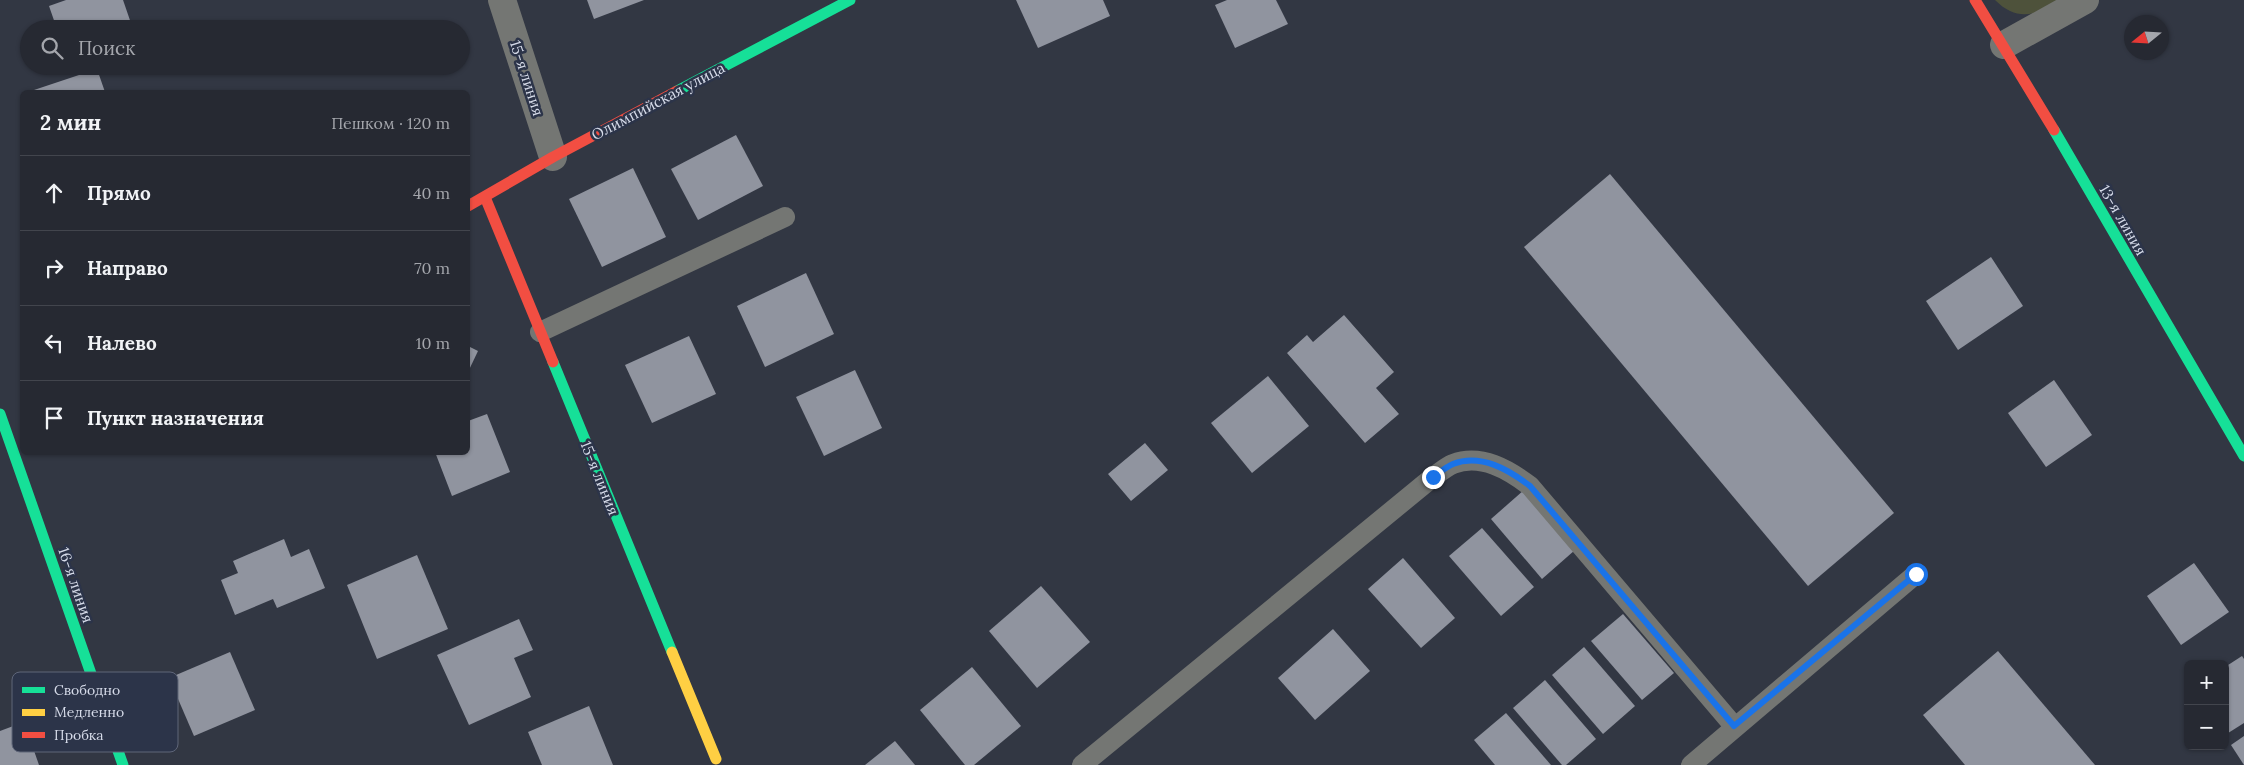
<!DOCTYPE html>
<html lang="ru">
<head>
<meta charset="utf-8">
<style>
	:root { --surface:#262932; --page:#2e313a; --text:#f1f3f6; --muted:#a4a6ac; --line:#42454d }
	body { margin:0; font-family:Lora,serif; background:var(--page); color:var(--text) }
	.controls { position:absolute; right:15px; bottom:15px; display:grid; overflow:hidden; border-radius:8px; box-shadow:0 1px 4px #0004 }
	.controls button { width:45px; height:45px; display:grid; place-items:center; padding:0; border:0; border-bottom:1px solid var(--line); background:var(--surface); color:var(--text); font:25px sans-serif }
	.compass { position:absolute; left:2124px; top:15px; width:45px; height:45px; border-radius:50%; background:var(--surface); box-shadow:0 1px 4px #0004; rotate:252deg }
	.stop { position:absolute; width:15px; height:15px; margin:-11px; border:4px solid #1a73e8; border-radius:50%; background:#fff }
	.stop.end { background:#1a73e8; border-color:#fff; box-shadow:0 1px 5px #0008 }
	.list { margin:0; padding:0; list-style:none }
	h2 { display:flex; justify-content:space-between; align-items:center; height:65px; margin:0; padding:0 20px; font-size:21px }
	h2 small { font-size:16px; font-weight:400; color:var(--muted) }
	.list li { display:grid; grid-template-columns:32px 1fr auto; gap:15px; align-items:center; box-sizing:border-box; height:75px; padding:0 20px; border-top:1px solid var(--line) }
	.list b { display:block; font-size:19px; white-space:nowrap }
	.list em { font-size:16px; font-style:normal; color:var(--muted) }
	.icon { flex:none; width:28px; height:28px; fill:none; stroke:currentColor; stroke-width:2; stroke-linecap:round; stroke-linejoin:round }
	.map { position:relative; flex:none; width:2244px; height:765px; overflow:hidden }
	.search { position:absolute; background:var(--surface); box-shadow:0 1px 4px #0004; left:20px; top:20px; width:450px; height:55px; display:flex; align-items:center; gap:12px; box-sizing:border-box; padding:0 18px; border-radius:28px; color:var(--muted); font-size:19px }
	.panel { position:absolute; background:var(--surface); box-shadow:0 1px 4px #0004; left:20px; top:90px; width:450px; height:365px; border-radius:8px }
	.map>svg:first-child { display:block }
	.green { fill:#4e523b }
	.building { fill:#90949f }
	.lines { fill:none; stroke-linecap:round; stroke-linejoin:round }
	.lane { stroke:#747673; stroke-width:20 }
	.street { stroke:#747673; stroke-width:28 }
	.fast { stroke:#16e098; stroke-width:11 }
	.slow { stroke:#ffcf43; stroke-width:11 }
	.jam { stroke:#f24e42; stroke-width:11 }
	.route { stroke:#1a73e8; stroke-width:6 }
	.labels { text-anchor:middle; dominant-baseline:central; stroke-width:5; stroke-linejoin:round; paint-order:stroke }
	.street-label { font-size:15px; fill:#d6dbe9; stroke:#2c3449 }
	.key { fill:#2c3449; stroke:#5f6679; stroke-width:1 }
	.key-label { font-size:14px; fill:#d6dbe9 }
</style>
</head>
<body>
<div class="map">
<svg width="2244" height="765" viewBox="0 0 2244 765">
	<rect width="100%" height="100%" fill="#323743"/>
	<path class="green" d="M1995,0H2066C2039,12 2020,25 1995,0Z"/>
	<g class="building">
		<polygon points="66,0 123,0 133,29 57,29 49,6"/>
		<polygon points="587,0 644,0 594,19"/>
		<polygon points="1016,0 1103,0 1110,16 1038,48"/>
		<polygon points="1227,0 1276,0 1288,24 1235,48 1215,5"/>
		<polygon points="97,69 105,92 28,92"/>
		<polygon points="736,135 763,186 698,220 671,169"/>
		<polygon points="633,168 666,237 602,267 569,199"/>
		<polygon points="1610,174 1894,513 1808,586 1524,247"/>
		<polygon points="1991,257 2023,306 1958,350 1926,301"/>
		<polygon points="806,273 834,334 765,367 737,306"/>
		<polygon points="1344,315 1394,372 1376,388 1399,414 1365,443 1287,353 1307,335 1313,342"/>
		<polygon points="689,336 716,394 652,423 625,365"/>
		<polygon points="468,346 478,351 468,372"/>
		<polygon points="855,370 882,428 824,456 796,397"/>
		<polygon points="1268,376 1309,426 1252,473 1211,423"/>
		<polygon points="2054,380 2092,435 2046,467 2008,413"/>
		<polygon points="487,414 510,472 452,496 435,452 468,452 468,421"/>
		<polygon points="1145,443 1168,470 1131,501 1108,474"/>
		<polygon points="1524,490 1575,550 1542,579 1491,519"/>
		<polygon points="1482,528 1534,587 1501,616 1449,556"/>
		<polygon points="284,539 291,557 309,549 325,588 277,608 273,599 235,615 221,580 238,573 233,561"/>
		<polygon points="417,555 448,629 377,659 347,585"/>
		<polygon points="1403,558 1455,618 1421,648 1368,589"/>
		<polygon points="2194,563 2229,612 2181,645 2147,596"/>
		<polygon points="1041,586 1090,642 1037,688 989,631"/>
		<polygon points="1623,614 1674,673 1642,700 1591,641"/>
		<polygon points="519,619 533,650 514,658 531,697 469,725 437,655"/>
		<polygon points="1333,629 1370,671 1315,720 1278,678"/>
		<polygon points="1584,647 1635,706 1603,734 1552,675"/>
		<polygon points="1998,651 2095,765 1965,765 1923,715"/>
		<polygon points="230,652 255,710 194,736 169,678"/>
		<polygon points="2242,656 2244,659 2244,723 2225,735 2225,667"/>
		<polygon points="972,667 1021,726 974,765 965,765 920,710"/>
		<polygon points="1545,680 1596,739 1566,765 1562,765 1513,708"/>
		<polygon points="589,706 613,765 542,765 528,732"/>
		<polygon points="1506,713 1551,765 1495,765 1474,740"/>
		<polygon points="24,722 39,765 0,765 0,731"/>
		<polygon points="2244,736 2244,765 2231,745"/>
		<polygon points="895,741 915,765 865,765"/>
	</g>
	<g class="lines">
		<g class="lane">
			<polyline points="540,332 785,217"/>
			<path d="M1082,765L1433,477C1439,473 1446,467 1453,464C1481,453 1509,470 1530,486L1734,726"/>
			<polyline points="1691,765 1916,574"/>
		</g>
		<g class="street">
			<polyline points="502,0 553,157"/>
			<polyline points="2004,45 2085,0"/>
		</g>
		<g class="fast">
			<polyline points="677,91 850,0"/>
			<polyline points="2054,130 2244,456"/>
			<polyline points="553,362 672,652"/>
			<polyline points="0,414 123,765"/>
		</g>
		<polyline class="slow" points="672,652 716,759"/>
		<g class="jam">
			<polyline points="1975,0 2054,130"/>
			<polyline points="485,197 553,362"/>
			<polyline points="468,206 553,157 677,91"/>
		</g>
	</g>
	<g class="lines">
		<path class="route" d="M1433,477C1439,473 1446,467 1453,464C1481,453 1509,470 1530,486L1734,726L1916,574"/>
	</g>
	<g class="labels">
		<g class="street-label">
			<text transform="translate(527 78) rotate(72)">15-я линия</text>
			<text transform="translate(658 101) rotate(-28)">Олимпийская улица</text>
			<text transform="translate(2123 220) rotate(60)">13-я линия</text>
			<text transform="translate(600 478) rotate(68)">15-я линия</text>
			<text transform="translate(76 585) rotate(71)">16-я линия</text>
		</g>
	</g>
	<rect x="12" y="672" width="166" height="80" rx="8" class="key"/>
	<rect x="22" y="687" width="23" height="6" fill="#16e098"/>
	<rect x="22" y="709" width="23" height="7" fill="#ffcf43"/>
	<rect x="22" y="732" width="23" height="6" fill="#f24e42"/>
	<g class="key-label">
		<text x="54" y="695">Свободно</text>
		<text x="54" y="717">Медленно</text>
		<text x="54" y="740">Пробка</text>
	</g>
</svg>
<div class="controls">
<button>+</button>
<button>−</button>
</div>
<svg class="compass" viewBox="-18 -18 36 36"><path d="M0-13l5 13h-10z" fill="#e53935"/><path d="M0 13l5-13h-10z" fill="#a4a6ac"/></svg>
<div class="stop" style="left:1916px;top:574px"></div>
<div class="stop end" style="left:1433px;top:477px"></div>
<div class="search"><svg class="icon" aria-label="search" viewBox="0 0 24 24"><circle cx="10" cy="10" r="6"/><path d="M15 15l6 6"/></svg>Поиск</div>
<section class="panel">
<h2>2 мин<small>Пешком · 120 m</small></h2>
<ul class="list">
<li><svg class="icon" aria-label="ahead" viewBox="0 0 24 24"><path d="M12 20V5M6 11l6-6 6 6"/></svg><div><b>Прямо</b></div><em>40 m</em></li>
<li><svg class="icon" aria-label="right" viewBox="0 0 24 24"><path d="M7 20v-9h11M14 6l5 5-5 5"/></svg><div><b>Направо</b></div><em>70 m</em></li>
<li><svg class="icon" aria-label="left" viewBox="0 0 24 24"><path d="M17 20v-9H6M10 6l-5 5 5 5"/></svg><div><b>Налево</b></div><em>10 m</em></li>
<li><svg class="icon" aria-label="arrive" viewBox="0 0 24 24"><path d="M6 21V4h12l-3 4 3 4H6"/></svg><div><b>Пункт назначения</b></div></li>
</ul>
</section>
</div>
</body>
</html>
